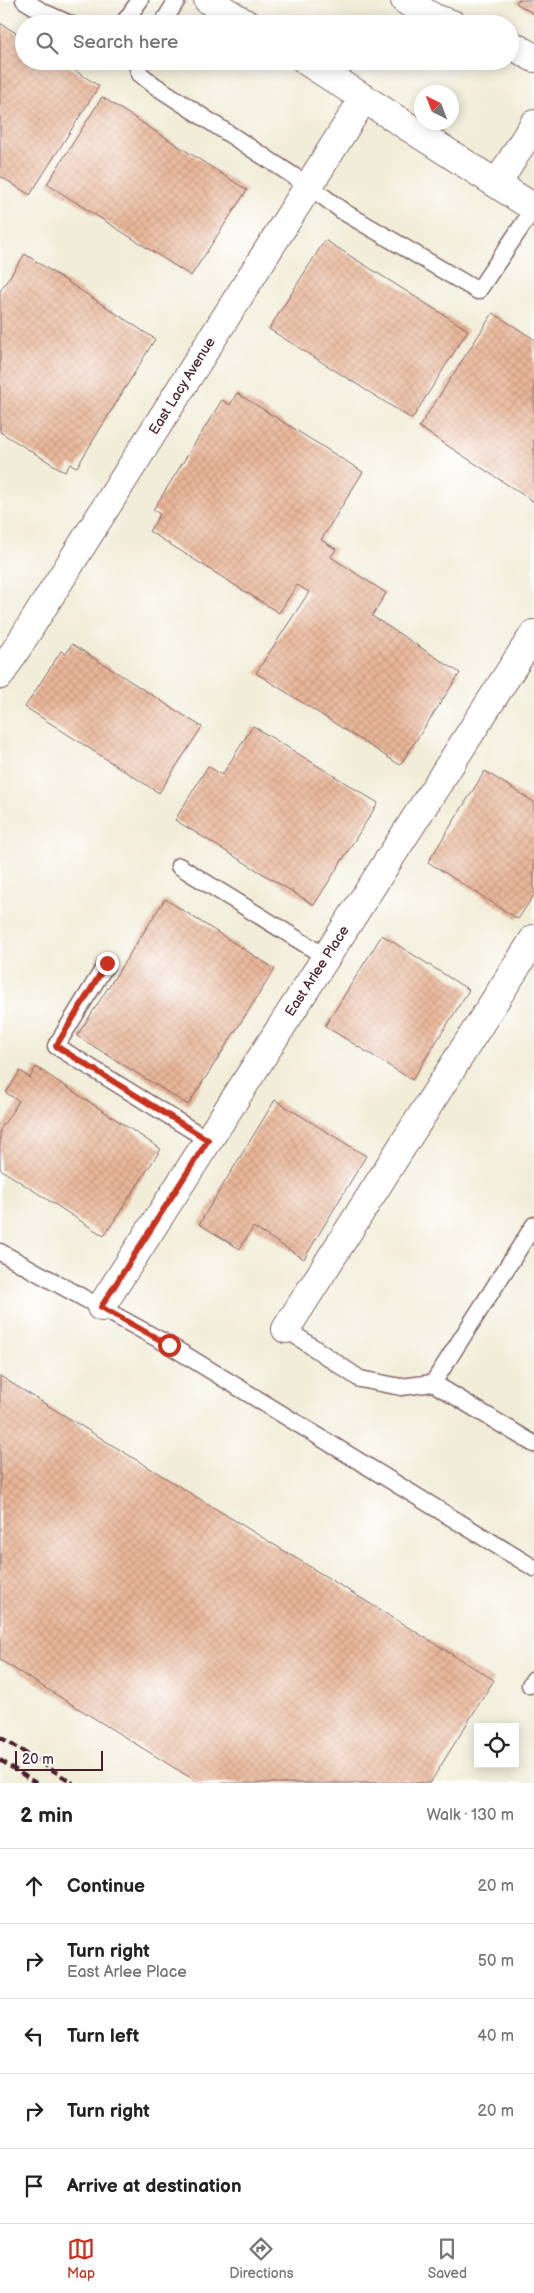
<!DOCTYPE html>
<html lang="en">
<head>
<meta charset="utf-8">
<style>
	:root { --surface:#fff; --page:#f2f2f2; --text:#222; --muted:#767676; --line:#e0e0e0; --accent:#c8321e }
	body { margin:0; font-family:"Balsamiq Sans",sans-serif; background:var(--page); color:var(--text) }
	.controls { position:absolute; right:15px; bottom:15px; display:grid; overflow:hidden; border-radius:0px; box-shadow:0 2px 12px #0003 }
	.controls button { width:45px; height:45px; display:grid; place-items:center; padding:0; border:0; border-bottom:1px solid var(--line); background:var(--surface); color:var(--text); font:25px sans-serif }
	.compass { position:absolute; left:414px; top:85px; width:45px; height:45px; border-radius:50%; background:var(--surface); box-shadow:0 2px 12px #0003; rotate:318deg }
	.scale { position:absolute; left:15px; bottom:12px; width:88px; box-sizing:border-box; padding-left:5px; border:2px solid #4a1f2b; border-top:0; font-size:14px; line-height:18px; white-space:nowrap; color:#4a1f2b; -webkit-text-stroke:4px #fff; paint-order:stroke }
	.stop { position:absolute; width:15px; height:15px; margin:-11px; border:4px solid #c8321e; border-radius:50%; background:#fff }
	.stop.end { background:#c8321e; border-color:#fff; box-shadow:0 1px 5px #0008 }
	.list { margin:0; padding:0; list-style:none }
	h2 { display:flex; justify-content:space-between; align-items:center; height:65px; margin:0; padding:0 20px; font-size:21px }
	h2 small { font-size:16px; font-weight:400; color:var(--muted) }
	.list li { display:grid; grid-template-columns:32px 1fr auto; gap:15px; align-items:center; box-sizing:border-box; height:75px; padding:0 20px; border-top:1px solid var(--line) }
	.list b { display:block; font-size:19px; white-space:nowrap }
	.list p { margin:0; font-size:16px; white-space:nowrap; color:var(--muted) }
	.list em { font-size:16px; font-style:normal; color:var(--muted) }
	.icon { flex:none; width:28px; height:28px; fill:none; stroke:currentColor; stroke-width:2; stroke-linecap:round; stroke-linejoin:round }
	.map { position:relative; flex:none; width:534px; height:1783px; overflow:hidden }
	.search { position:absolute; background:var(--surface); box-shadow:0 2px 12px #0003; left:15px; right:15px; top:15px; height:55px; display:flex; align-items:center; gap:12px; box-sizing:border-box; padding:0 18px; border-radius:28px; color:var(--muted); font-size:19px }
	.sheet { height:440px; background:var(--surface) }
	nav { display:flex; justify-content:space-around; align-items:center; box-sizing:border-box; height:70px; border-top:1px solid var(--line); background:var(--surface); font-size:14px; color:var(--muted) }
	nav a { display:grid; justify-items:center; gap:2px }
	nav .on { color:var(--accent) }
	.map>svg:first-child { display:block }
	.building { fill:url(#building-cross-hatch) }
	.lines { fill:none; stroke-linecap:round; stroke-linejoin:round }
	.service-casing { stroke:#846768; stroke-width:19 }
	.minor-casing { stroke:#846768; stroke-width:30 }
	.tertiary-casing { stroke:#846768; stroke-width:30 }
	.service { stroke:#fff; stroke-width:16 }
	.minor { stroke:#fff; stroke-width:28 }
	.tertiary { stroke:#fff; stroke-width:28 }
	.rail { stroke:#4a1f2b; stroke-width:4; stroke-dasharray:8 4; stroke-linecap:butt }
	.route { stroke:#c8321e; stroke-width:6 }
	.labels { text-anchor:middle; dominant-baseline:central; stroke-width:5; stroke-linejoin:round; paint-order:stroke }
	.street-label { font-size:14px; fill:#4a1f2b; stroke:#fff }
</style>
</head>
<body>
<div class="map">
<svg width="534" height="1783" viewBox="0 0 534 1783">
	<defs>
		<pattern id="building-cross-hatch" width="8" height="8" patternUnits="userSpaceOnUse" patternTransform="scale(1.25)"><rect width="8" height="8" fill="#e9b698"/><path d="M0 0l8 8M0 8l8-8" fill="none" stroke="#c99c83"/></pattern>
	</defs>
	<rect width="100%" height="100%" fill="#fff"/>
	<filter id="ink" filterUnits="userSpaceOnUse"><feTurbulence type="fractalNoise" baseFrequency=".02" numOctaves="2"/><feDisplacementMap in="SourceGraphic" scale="10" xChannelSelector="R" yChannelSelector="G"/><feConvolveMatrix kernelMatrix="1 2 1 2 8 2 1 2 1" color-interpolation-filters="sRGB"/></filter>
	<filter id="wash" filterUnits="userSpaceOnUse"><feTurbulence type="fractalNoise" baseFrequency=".0096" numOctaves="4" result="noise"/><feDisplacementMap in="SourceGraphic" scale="20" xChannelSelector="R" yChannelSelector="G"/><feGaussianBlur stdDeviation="1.12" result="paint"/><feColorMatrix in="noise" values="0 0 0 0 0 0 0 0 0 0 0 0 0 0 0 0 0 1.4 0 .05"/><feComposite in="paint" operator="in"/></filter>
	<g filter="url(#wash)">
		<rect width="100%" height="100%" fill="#f1edd8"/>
		<g id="blocks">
			<g class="building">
				<polygon points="518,0 534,0 534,14 516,3"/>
				<polygon points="0,23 24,38 24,61 60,61 99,86 30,195 0,176"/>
				<polygon points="102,97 247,190 191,276 47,184"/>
				<polygon points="325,240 468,330 412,419 269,329"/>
				<polygon points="25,254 155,339 77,467 70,464 65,472 0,432 0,291"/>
				<polygon points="493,313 534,339 534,502 419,427"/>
				<polygon points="237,393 363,472 321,540 336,549 331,557 386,593 372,616 460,673 400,765 256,673 309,592 297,585 279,613 149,531 160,514 153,510 222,400 230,405"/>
				<polygon points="72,644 202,727 159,793 25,707 61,651 66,654"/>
				<polygon points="253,726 378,803 314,905 175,820 208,766 222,775"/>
				<polygon points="485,771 534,802 534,895 518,919 428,862"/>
				<polygon points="165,899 275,969 188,1105 77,1036"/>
				<polygon points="382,935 469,990 412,1080 325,1026"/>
				<polygon points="36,1067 161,1149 104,1236 0,1169 0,1130 19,1101 6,1093 20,1071 30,1078"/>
				<polygon points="275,1100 366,1156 304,1259 253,1227 240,1249 199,1224"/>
				<polygon points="0,1376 494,1680 430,1783 199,1783 0,1660"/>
			</g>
		</g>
	</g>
	<g filter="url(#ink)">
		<use href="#blocks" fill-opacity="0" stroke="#846768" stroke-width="1"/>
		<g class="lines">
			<defs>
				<g id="service">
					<polyline points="24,0 43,12 70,24"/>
					<polyline points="123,24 140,0"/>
					<polyline points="162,24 177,0"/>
					<polyline points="138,61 137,65 140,74 154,85 309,186 344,212 478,291 534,208"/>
					<polyline points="179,866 326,957"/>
					<polyline points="107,963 56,1046 208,1140"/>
					<polyline points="0,1252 169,1345 534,1568"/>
					<polyline points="286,1329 360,1379 401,1387 433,1383 534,1225"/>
					<polyline points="433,1383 534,1444"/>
					<polyline points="530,1685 534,1679"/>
				</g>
				<g id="minor">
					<polyline points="405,0 434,18 452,24"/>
					<polyline points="510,44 534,58"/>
					<polyline points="497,184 534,124"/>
					<polyline points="0,675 364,98"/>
					<polyline points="101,1307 534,634"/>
					<polyline points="286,1329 534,939"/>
				</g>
				<g id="tertiary">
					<polyline points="208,0 246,24"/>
					<polyline points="306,61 534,208"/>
				</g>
			</defs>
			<use href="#service" class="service-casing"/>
			<use href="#minor" class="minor-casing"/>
			<use href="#tertiary" class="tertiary-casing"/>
			<use href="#service" class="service"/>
			<use href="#minor" class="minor"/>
			<use href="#tertiary" class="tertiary"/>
			<g class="rail">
				<polyline points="0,1737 73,1783"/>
				<polyline points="0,1760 36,1783"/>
			</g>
		</g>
	</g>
	<g class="lines" filter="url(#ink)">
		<polyline class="route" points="107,963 56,1046 208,1140 101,1307 169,1345"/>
	</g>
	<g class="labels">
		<g class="street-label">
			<text transform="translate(182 386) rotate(-58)">East Lacy Avenue</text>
			<text transform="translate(317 971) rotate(-57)">East Arlee Place</text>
		</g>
	</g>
</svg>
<div class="controls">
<button><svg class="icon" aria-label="locate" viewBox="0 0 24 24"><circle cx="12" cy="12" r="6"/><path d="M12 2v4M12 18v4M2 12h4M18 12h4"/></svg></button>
</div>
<svg class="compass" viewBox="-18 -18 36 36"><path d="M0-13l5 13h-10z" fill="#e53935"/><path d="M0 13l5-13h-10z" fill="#767676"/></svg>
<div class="scale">20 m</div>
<div class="stop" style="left:169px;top:1345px"></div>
<div class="stop end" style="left:107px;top:963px"></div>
<div class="search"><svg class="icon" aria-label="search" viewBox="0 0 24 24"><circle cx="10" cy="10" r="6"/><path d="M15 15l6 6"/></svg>Search here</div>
</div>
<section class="sheet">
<h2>2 min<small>Walk · 130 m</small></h2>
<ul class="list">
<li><svg class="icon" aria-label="ahead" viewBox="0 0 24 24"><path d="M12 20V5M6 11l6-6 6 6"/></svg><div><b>Continue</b></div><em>20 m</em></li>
<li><svg class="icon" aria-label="right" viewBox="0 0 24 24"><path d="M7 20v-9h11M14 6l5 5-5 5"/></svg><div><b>Turn right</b><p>East Arlee Place</p></div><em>50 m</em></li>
<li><svg class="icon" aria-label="left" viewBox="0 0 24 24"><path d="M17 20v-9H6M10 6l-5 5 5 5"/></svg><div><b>Turn left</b></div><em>40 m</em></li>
<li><svg class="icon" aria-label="right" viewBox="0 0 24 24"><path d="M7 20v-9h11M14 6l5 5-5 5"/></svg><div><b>Turn right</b></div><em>20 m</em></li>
<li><svg class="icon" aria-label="arrive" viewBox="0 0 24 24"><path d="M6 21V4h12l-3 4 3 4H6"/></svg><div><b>Arrive at destination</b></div></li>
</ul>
</section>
<nav>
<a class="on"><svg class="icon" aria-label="map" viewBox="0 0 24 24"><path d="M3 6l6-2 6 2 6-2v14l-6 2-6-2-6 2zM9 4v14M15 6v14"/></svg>Map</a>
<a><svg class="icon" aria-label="directions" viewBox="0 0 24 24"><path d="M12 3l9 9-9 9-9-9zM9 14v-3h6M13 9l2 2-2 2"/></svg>Directions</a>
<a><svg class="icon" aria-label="saved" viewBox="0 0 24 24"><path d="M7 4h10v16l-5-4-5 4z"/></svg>Saved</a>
</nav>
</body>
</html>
